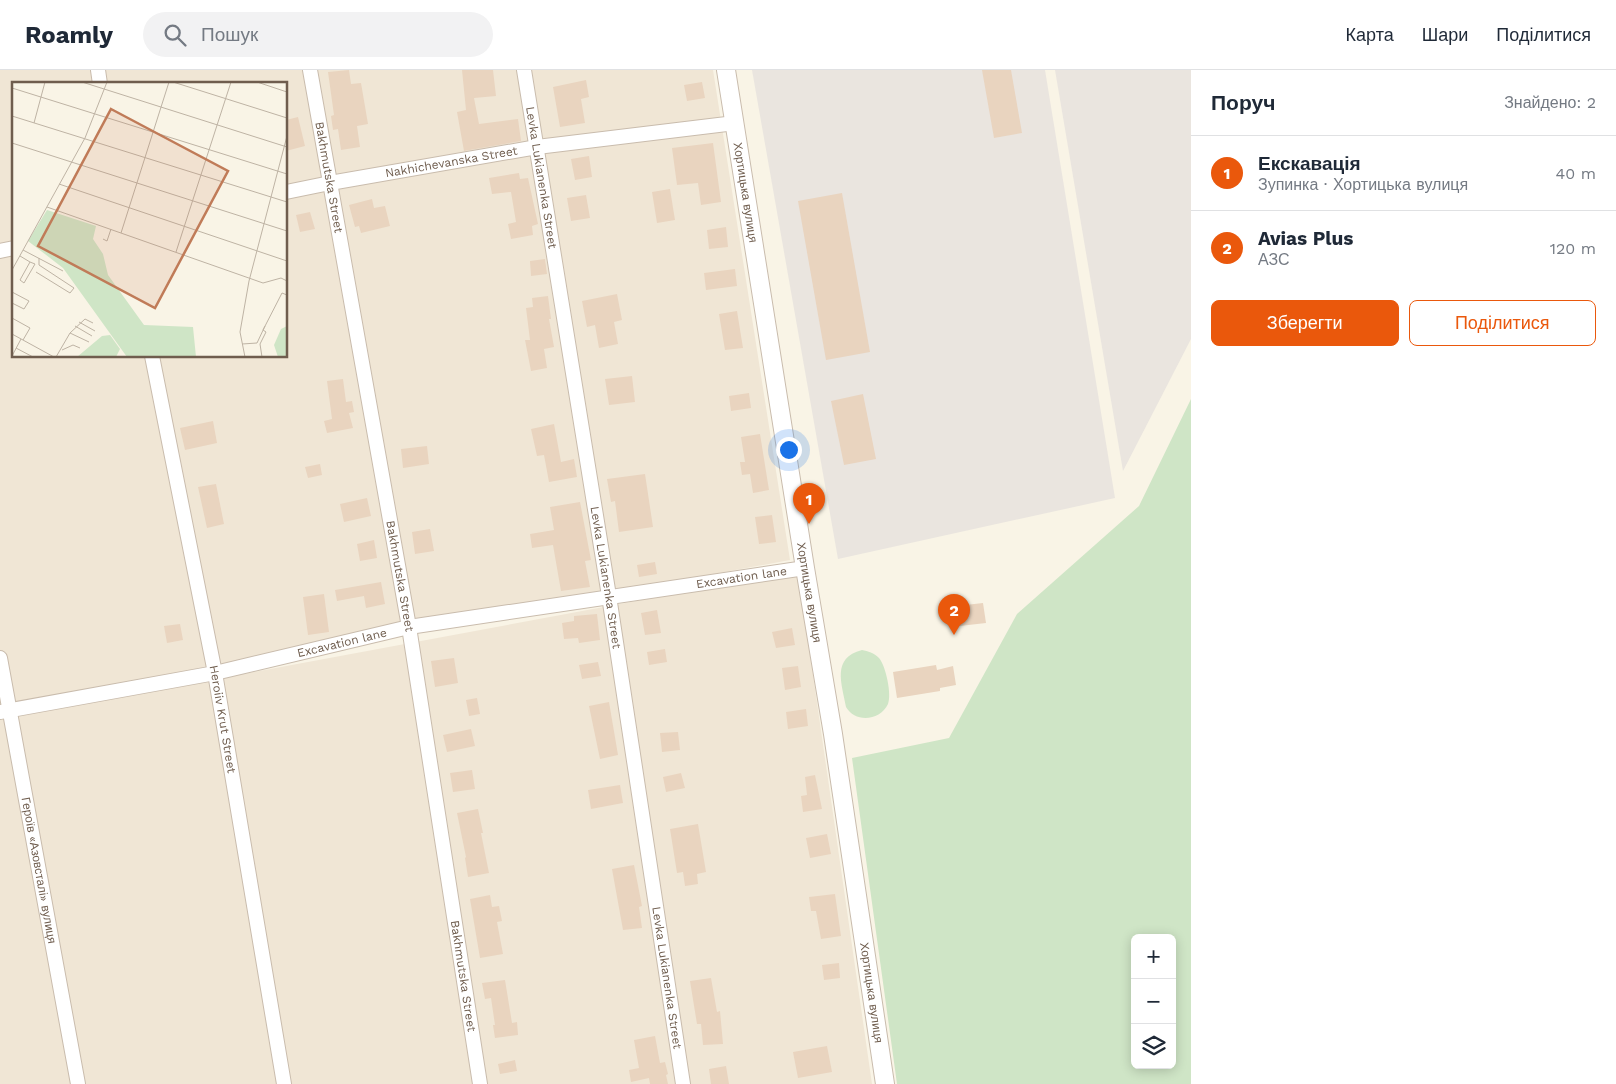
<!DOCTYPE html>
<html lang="uk">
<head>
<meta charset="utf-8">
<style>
	:root { --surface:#fff; --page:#f2f2f3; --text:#1f2937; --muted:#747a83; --line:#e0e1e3; --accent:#ea580c }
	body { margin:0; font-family:"Work Sans",sans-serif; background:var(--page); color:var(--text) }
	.controls { position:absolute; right:15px; bottom:15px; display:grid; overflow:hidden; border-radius:8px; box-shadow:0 2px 12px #0003 }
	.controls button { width:45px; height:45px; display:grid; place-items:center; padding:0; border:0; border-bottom:1px solid var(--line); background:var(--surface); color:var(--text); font:25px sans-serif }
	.you { position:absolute; left:788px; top:379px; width:18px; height:18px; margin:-12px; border:4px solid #fff; border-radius:50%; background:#1a73e8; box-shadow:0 0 0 8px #1a73e833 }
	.badge { display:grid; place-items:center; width:32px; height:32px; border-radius:50%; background:var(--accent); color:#fff; font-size:16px; font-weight:700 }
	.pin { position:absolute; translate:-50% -41px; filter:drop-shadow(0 1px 2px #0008) }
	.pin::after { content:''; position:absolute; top:26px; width:18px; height:15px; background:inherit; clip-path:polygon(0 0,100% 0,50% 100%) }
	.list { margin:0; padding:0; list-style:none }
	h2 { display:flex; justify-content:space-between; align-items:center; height:65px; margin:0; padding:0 20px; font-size:21px }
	h2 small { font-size:16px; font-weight:400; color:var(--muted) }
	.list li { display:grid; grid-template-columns:32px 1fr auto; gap:15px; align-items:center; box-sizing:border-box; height:75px; padding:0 20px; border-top:1px solid var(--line) }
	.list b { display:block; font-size:19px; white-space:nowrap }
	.list p { margin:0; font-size:16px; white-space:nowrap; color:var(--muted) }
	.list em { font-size:16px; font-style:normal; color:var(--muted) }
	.actions { display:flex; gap:10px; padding:15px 20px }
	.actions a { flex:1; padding:11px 0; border:1px solid var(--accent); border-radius:8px; text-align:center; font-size:18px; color:var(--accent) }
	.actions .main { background:var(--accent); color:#fff }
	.icon { flex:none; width:28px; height:28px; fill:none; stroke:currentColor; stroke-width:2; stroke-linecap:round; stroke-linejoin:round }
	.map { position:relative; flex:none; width:1191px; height:1014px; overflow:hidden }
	header { display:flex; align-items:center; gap:30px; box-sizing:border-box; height:70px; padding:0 25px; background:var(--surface); border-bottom:1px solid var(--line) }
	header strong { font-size:24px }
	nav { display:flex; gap:28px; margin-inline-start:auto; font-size:18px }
	.search { width:350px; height:45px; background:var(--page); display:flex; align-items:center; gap:12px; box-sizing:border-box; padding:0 18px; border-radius:28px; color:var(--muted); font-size:19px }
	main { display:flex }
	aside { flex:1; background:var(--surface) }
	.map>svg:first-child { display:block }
	.residential { fill:#f0e6d5; fill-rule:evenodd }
	.industrial { fill:#eae5df }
	.green { fill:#cfe5c6; fill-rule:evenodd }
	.building { fill:#e9d4bf }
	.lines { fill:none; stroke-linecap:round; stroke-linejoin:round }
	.minor-casing { stroke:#c9bcad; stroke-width:16 }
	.tertiary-casing { stroke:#c9bcad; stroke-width:20 }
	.minor { stroke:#fff; stroke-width:14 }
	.tertiary { stroke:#fff; stroke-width:18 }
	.labels { text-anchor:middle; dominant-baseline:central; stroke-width:4.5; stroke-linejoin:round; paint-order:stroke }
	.street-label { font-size:12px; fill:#6f5d4e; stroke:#fdf8ec }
	.inset-road { fill:none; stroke:#beb3a4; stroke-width:1 }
	.view { fill:#c07b58; fill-opacity:0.15; stroke:#c07b58; stroke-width:2.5 }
	.inset-edge { fill:none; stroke:#6f5d4e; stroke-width:2.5 }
</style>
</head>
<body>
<header>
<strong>Roamly</strong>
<div class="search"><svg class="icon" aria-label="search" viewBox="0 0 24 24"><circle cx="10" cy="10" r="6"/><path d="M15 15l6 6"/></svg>Пошук</div>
<nav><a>Карта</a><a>Шари</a><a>Поділитися</a></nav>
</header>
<main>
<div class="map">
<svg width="1191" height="1014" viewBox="0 0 1191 1014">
	<rect width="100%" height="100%" fill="#f9f4e6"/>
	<g class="residential">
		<path d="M0,0H713L790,490L0,635ZM14,14H286V286H14Z"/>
		<polygon points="798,501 872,1014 0,1014 0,649"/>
	</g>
	<g class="industrial">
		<polygon points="752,0 1045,0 1115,428 838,489"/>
		<polygon points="1055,0 1191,0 1191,269 1123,401"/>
	</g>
	<g class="green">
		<path d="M1191,329V1014H897L852,688L949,668L1017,544L1139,436ZM1135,868H1172V995H1135Z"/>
		<path d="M862,580C868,581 874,583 879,588C886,596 892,625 888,634C880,651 855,653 846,637C842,614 831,588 862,580Z"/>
	</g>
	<g class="building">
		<polygon points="349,0 351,14 361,13 368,54 357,56 360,77 341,80 338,59 333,60 331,46 334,45 328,2"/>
		<polygon points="462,0 493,0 496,26 474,28 479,54 518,49 521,71 464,81 457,42 466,40"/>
		<polygon points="982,0 1011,0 1022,63 994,68"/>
		<polygon points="586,10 589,27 581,29 585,53 560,57 553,17"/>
		<polygon points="702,12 705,28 687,31 684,15"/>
		<polygon points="298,47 305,76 286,81 286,50"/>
		<polygon points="713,73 721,132 701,135 698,113 677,115 672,78"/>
		<polygon points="589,86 592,107 575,110 571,89"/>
		<polygon points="519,103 520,109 528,108 538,154 532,156 533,165 511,169 508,154 516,152 511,122 492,124 489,108"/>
		<polygon points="670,119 675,150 657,153 652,122"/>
		<polygon points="842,123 870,282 826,290 798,131"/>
		<polygon points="586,125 590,148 571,151 567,128"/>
		<polygon points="372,129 374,138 385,136 390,156 361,163 359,156 355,157 349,135"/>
		<polygon points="310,142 315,159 300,162 296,145"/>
		<polygon points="726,157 728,177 709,179 707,160"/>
		<polygon points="545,189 547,204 531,206 530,191"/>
		<polygon points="735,199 737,216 706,220 704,203"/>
		<polygon points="617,224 622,250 614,252 618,274 599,278 595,255 587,257 582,231"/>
		<polygon points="548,226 551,249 549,249 554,277 544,279 547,298 531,301 525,270 530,270 526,238 533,237 532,228"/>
		<polygon points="737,241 743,278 725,280 719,244"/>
		<polygon points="632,306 635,332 609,335 605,309"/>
		<polygon points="343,309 346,332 352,331 354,342 349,343 353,358 327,363 324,351 332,349 327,311"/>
		<polygon points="749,323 751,338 731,341 729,326"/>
		<polygon points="863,324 876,389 844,395 831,331"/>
		<polygon points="213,351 217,373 185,380 180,358"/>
		<polygon points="554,354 561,392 574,389 577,407 549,412 544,385 537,386 531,359"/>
		<polygon points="760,364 769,420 753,423 750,404 742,405 740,392 745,392 741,367"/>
		<polygon points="427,376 429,394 403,398 401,379"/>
		<polygon points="320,394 322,405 308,408 305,397"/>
		<polygon points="645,404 653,457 619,462 615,431 611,432 607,409"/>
		<polygon points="216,414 224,454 207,458 198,417"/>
		<polygon points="367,428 371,446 344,452 340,434"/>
		<polygon points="580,432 591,490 585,491 590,517 561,521 553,475 532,478 530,464 554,460 550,437"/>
		<polygon points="772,445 776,472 759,474 755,447"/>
		<polygon points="430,459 434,481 415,484 412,462"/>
		<polygon points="374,470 377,488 360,491 357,474"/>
		<polygon points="655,492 657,504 639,507 637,495"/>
		<polygon points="381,512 385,534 366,538 364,526 337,531 335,520"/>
		<polygon points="324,524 329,562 308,565 303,527"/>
		<polygon points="983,533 986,553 951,557 948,537"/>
		<polygon points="657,540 661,563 645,565 641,543"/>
		<polygon points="597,544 600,570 579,573 578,568 564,569 562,553 574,551 574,546"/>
		<polygon points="180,554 183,570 167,573 164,556"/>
		<polygon points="792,558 795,575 776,578 772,562"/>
		<polygon points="665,579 667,592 649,595 647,582"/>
		<polygon points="454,588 458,613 435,617 431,591"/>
		<polygon points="598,592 601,606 582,609 579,595"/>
		<polygon points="936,595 937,600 953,596 956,615 940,618 940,621 897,628 893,602"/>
		<polygon points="798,596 801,617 785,620 782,598"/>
		<polygon points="477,628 480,644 469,646 466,630"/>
		<polygon points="609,632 618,685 600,689 589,636"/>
		<polygon points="806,639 808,656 788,659 786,642"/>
		<polygon points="471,659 475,676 447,682 443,665"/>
		<polygon points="678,662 680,680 662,682 660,663"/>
		<polygon points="472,700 475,719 453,722 450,703"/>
		<polygon points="681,703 685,718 666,722 663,707"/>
		<polygon points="815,705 822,739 803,742 801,726 807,725 805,707"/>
		<polygon points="620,715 623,733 591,739 588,720"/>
		<polygon points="478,739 483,763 481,763 489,803 468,807 465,788 466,787 457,743"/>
		<polygon points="698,754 706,802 697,804 698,814 685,816 683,802 677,803 670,759"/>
		<polygon points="827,764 831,784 810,788 806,768"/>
		<polygon points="634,795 642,836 639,837 642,858 623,860 612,799"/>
		<polygon points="835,824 841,866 821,869 816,841 811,841 809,827"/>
		<polygon points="490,825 492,837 499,836 502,851 497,852 503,884 480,888 470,829"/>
		<polygon points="839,893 840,908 824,910 822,895"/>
		<polygon points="711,908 717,942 720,941 723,974 703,975 701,954 697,954 690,911"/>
		<polygon points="505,910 512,953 517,952 518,965 495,968 493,955 495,955 491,928 485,929 482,913"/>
		<polygon points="655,966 660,993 665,992 668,1004 666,1005 668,1014 650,1014 649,1008 631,1012 629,1000 639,998 634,970"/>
		<polygon points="827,976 832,1002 798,1008 793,982"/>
		<polygon points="515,990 517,1001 500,1004 498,994"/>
		<polygon points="726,996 729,1014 711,1014 709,999"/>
	</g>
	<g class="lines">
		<defs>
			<g id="minor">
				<polyline points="98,0 100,14"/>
				<path id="s1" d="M310,0L409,557L480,1014"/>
				<path id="s2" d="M524,0L609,526L683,1014"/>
				<path id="s3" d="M286,122L330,113L537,77L735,53"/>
				<polyline points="0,181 14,178"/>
				<path id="s4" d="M152,286L215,603L284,1014"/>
				<path id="s5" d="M0,588L78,1014"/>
				<path id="s6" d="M0,642L215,603L409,557L805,498"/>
			</g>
			<g id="tertiary">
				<path id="s7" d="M726,0L805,498L833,664L885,1014"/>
			</g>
		</defs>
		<use href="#minor" class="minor-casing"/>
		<use href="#tertiary" class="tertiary-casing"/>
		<use href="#minor" class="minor"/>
		<use href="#tertiary" class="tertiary"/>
	</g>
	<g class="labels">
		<g class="street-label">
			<text stroke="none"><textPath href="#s3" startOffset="168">Nakhichevanska Street</textPath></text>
			<text stroke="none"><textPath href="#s1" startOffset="109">Bakhmutska Street</textPath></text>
			<text stroke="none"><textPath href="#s2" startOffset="109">Levka Lukianenka Street</textPath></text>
			<text stroke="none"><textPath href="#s7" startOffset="124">Хортицька вулиця</textPath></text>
			<text stroke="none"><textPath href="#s1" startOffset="514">Bakhmutska Street</textPath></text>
			<text stroke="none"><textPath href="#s2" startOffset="514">Levka Lukianenka Street</textPath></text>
			<text stroke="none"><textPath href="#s6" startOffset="754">Excavation lane</textPath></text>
			<text stroke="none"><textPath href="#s7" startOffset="529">Хортицька вулиця</textPath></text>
			<text stroke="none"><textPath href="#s6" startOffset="349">Excavation lane</textPath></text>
			<text stroke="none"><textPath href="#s4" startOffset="370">Heroiiv Krut Street</textPath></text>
			<text stroke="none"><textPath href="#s5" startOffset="216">Героїв «Азовсталі» вулиця</textPath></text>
			<text stroke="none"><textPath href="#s1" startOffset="919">Bakhmutska Street</textPath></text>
			<text stroke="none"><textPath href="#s2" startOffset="919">Levka Lukianenka Street</textPath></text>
			<text stroke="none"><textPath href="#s7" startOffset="934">Хортицька вулиця</textPath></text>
		</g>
	</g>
	<g transform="translate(12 12)">
		<rect width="275" height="275" fill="#f9f4e6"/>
		<path d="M35,128L84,144L81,157L91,172L96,193L132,243L181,245L184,275H115L51,186L16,159ZM275,244V275H266L262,263L269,247ZM98,253L108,267L104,275H65L90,254Z" fill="#cfe5c6"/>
		<path class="inset-road" d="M70,0L275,65M161,0L275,36M245,0L275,10M0,6L275,92M0,34L275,120M22,41L33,0M0,61L275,149M47,102L275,179M35,125L251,201L269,196L275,199M109,151L157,0M91,157L95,159L99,147M11,168L51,189M164,170L219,0M8,174L18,180L8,198L12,201L23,182L18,180M0,188L73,56L95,0M24,190L58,211L62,206L27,183V176M0,210L17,219L12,227L0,221M0,236L18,246L11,258M67,240L83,249M63,244L80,254M58,251L73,237L81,241M0,252L42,275M230,262L245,261L253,244M4,266L21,275M50,268L61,263L68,266M0,274L9,257M44,275L58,251L77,260M233,275L228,250L237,199L275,54M250,275L248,262L254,250L251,248L270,211L275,213"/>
		<path class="view" d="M99,27L216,89L143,226L26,164Z"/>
		<rect width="275" height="275" class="inset-edge"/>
	</g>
</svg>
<div class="controls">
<button>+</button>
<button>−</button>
<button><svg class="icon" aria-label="layers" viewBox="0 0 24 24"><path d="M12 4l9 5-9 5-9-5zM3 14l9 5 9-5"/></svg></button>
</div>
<div class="you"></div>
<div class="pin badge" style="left:809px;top:454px">1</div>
<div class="pin badge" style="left:954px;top:565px">2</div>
</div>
<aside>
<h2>Поруч<small>Знайдено: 2</small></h2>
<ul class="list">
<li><span class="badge">1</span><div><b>Екскавація</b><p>Зупинка · Хортицька вулиця</p></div><em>40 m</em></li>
<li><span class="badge">2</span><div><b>Avias Plus</b><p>АЗС</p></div><em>120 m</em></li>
</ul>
<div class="actions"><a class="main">Зберегти</a><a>Поділитися</a></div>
</aside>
</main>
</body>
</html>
